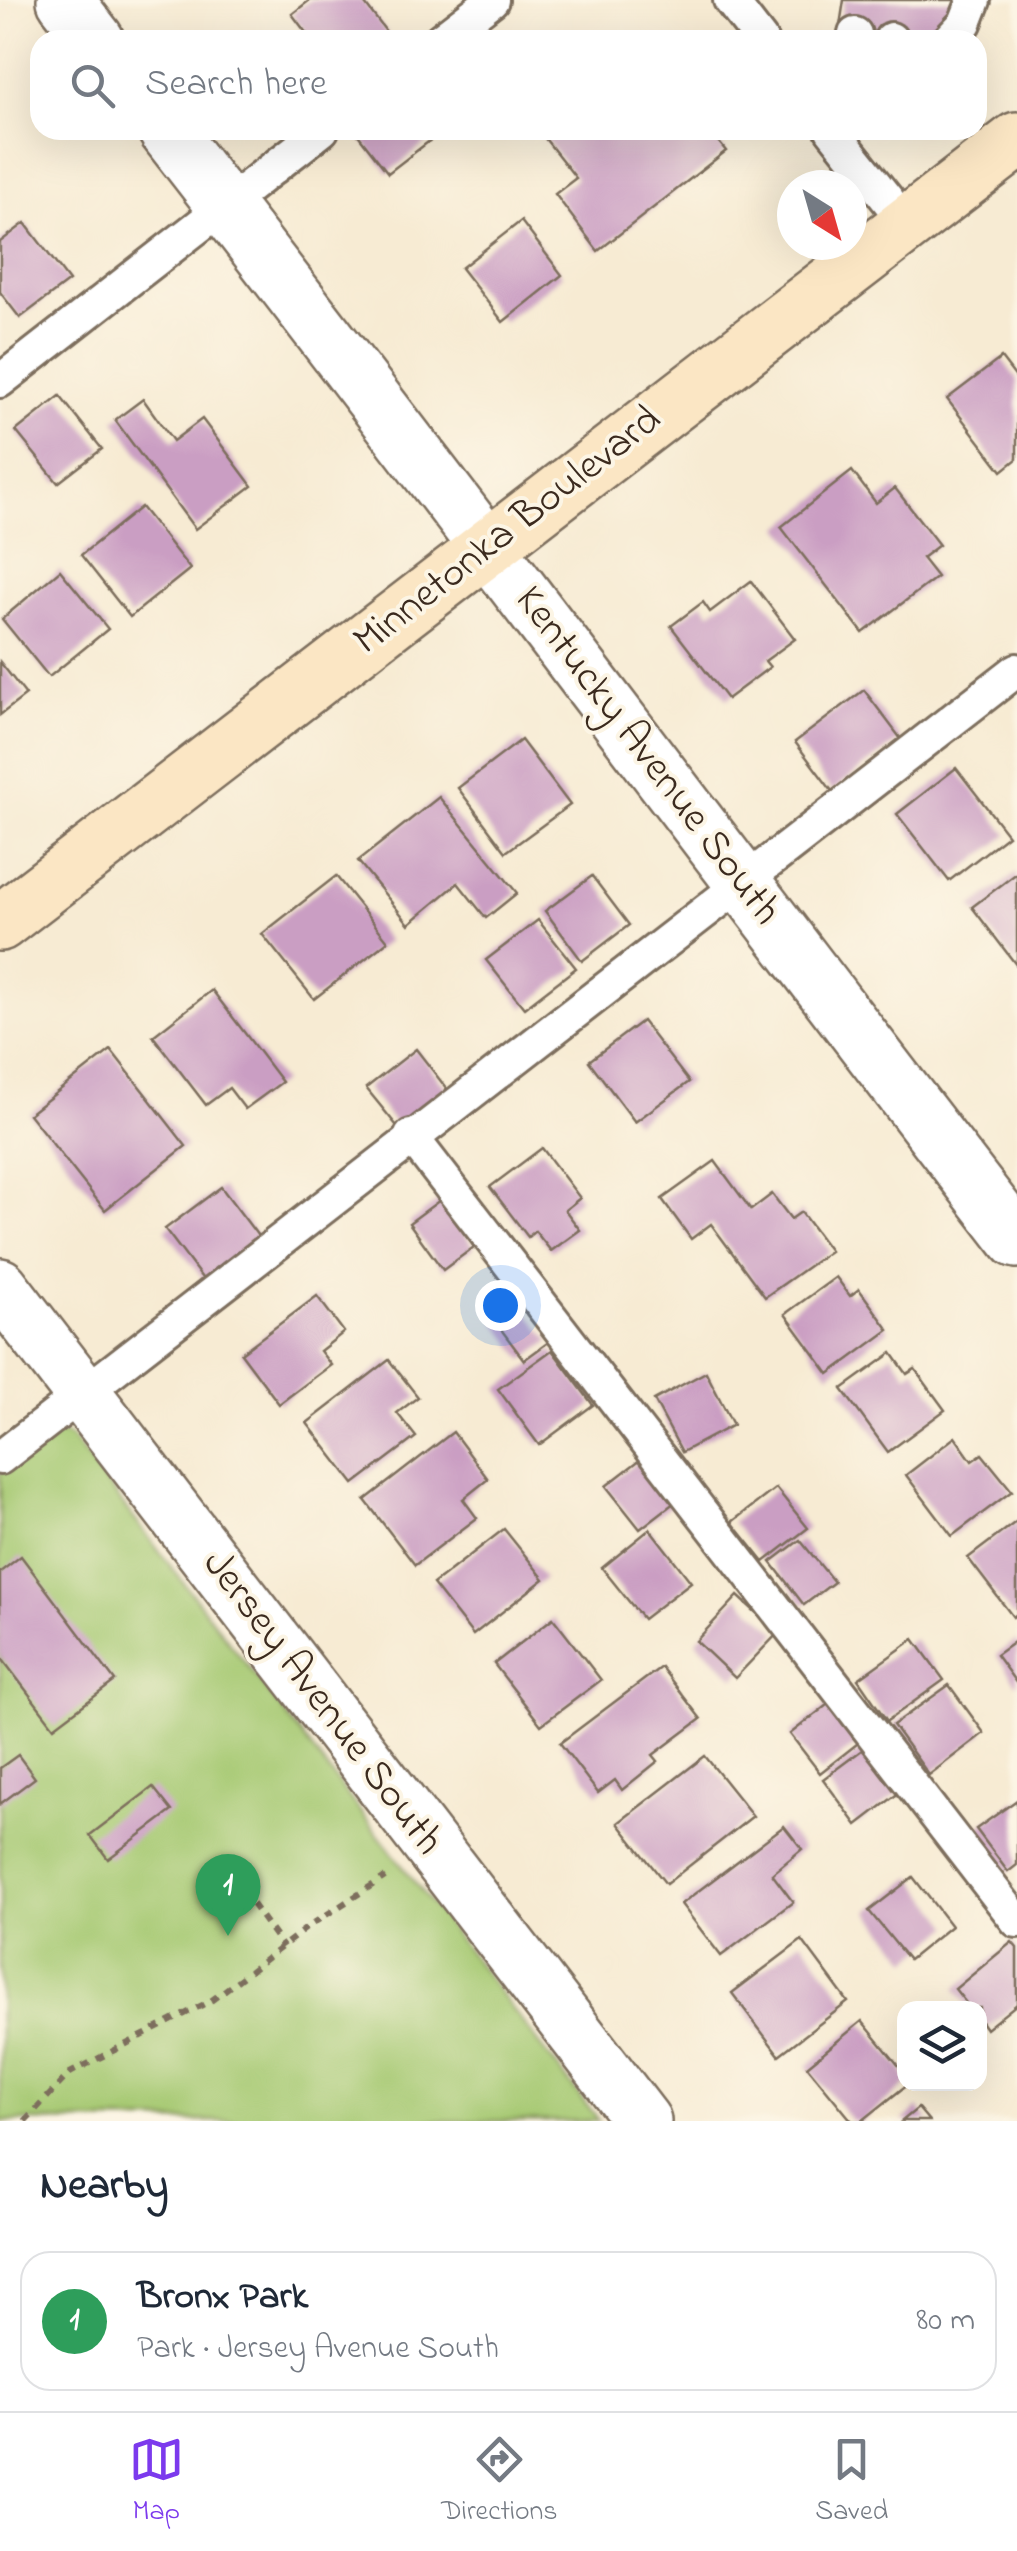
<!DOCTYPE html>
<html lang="en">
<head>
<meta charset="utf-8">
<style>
	:root { --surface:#fff; --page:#f6f6f7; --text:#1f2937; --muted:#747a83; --line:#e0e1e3; --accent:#7c3aed }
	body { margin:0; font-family:"Indie Flower",sans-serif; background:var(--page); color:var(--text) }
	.controls { position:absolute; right:30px; bottom:30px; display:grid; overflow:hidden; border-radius:20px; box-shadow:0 10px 40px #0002 }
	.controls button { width:90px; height:90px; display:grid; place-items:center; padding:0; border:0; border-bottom:2px solid var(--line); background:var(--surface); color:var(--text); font:50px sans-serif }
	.compass { position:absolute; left:777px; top:170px; width:90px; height:90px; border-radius:50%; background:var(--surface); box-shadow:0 10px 40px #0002; rotate:143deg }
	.you { position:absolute; left:500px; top:1305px; width:35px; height:35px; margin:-25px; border:8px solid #fff; border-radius:50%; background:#1a73e8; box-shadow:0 0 0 15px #1a73e833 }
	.badge { display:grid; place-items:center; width:65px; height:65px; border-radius:50%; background:var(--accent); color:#fff; font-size:32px; font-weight:700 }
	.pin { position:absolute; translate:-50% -82px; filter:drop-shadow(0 2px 5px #0008) }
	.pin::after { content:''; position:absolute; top:52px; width:35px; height:30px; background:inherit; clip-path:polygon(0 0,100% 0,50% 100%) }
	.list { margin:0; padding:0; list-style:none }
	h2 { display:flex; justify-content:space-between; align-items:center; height:130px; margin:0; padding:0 40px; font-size:42px }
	h2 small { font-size:32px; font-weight:400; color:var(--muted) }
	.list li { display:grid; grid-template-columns:65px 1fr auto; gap:30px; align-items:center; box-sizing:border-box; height:140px; margin:0 20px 20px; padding:0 20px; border:2px solid var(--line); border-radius:30px }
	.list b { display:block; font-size:38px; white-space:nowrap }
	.list p { margin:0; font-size:32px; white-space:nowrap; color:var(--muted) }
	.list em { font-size:32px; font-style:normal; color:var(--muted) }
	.icon { flex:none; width:55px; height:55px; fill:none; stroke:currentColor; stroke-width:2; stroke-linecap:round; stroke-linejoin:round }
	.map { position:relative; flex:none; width:1017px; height:2121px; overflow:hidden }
	.search { position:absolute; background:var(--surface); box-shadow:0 10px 40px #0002; left:30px; right:30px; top:30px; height:110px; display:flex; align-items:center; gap:25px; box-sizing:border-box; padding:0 35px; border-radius:30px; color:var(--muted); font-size:38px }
	.sheet { height:290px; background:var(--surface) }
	nav { display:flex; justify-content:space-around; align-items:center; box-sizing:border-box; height:140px; border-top:2px solid var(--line); background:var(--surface); font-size:28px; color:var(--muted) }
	nav a { display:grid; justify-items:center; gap:5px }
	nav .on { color:var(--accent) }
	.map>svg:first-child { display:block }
	.park { fill:#a6c972; stroke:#707a48; stroke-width:2.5 }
	.building { fill:#ca9ec3 }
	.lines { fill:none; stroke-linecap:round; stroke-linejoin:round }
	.lane-casing { stroke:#7d6e5d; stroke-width:38 }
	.street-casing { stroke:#7d6e5d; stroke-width:60 }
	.secondary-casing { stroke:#7d6e5d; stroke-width:60 }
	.path { stroke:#7d6e5d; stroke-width:6; stroke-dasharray:8 8; stroke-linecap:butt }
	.lane { stroke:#fff; stroke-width:32 }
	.street { stroke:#fff; stroke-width:55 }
	.secondary { stroke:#fbe6c4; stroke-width:55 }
	.labels { text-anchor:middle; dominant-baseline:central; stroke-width:8; stroke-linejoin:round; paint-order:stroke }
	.street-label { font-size:42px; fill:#3b2a1e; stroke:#fcf5e5 }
</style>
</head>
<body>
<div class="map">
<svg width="1017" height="2121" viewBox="0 0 1017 2121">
	<rect width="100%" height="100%" fill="#fcf5e5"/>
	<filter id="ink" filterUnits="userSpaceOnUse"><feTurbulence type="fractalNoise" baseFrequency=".01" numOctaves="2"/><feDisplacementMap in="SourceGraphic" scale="20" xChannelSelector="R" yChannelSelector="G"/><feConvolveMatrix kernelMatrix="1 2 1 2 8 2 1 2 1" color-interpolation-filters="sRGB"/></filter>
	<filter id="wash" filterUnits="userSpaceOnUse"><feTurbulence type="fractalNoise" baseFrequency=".0048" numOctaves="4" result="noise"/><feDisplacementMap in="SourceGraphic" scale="40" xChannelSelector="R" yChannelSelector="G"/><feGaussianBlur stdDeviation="2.25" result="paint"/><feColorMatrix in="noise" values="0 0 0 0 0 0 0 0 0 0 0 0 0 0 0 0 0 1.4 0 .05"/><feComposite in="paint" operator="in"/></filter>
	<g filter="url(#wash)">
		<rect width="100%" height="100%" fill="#f7ebd3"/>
		<polygon class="park" points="57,1431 71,1437 599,2121 0,2121 0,1474"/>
		<g id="blocks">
			<g class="building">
				<polygon points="310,0 362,0 388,34 380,40 299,40 307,34 292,14"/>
				<polygon points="844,0 963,0 960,17 932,40 839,32"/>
				<polygon points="359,130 425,130 432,139 388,173 356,132"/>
				<polygon points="551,130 709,130 726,151 598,251 555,194 576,178 543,136"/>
				<polygon points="521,221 562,275 503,322 461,268"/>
				<polygon points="25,223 69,281 20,318 0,292 0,242"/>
				<polygon points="1001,358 1017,379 1017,459 1002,471 947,399"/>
				<polygon points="60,396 102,449 58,483 16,431"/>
				<polygon points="143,399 173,441 202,419 252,486 195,529 115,420"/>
				<polygon points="852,471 876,503 895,488 939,545 922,558 937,577 863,633 781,527"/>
				<polygon points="141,507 190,569 130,617 81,555"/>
				<polygon points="60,570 108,629 49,677 2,619"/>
				<polygon points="751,581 795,639 765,661 770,667 727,699 671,626 703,602 710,612"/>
				<polygon points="0,662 26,695 0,715"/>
				<polygon points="864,690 901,739 832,791 795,742"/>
				<polygon points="521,740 570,805 506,852 458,788"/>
				<polygon points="956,768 1008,835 949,881 897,814"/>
				<polygon points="439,797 517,893 486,918 458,883 409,924 358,861"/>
				<polygon points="1017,873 1017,966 972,907"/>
				<polygon points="336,876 388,941 314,999 262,934"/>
				<polygon points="592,876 629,925 582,961 545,911"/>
				<polygon points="538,920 576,968 524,1008 486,960"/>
				<polygon points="212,990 282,1082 245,1109 229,1088 206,1105 153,1036"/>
				<polygon points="642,1021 689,1082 635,1122 589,1061"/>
				<polygon points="416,1049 450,1093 401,1131 366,1088"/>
				<polygon points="111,1050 186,1146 105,1210 29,1114"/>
				<polygon points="542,1148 580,1198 565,1210 580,1230 551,1251 535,1231 528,1237 490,1187"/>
				<polygon points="715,1161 751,1210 772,1194 791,1219 801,1212 830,1251 765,1297 711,1224 691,1239 662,1199"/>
				<polygon points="221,1187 261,1240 205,1282 165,1229"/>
				<polygon points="440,1200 474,1247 443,1270 409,1223"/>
				<polygon points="836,1277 850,1296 859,1289 889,1330 829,1374 785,1314"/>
				<polygon points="317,1296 344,1332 320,1351 331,1365 279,1404 241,1353"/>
				<polygon points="519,1301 550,1341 524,1360 494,1320"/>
				<polygon points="552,1350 593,1405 539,1445 498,1389"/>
				<polygon points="892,1353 907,1374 915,1369 945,1410 888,1452 842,1389"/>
				<polygon points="389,1360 418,1397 397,1413 416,1437 354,1484 307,1423"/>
				<polygon points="706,1372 733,1425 682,1452 654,1400"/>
				<polygon points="453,1432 488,1479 463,1499 477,1518 415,1565 365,1500"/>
				<polygon points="955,1437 972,1461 982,1454 1012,1491 952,1536 906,1475"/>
				<polygon points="641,1459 675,1502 640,1529 606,1486"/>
				<polygon points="776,1488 808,1528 764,1562 732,1522"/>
				<polygon points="1017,1521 1017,1614 1013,1617 968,1558"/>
				<polygon points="504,1529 544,1579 473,1635 433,1584"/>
				<polygon points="650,1529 691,1582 643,1619 602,1568"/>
				<polygon points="800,1540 834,1582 804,1605 771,1562"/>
				<polygon points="21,1556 115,1681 54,1727 0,1656 0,1572"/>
				<polygon points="738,1596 778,1633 735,1678 696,1641"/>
				<polygon points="553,1618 601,1680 541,1725 494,1664"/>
				<polygon points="914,1639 944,1680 887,1721 858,1679"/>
				<polygon points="1017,1640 1017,1684 996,1655"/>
				<polygon points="661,1667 701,1719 653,1755 658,1761 622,1790 615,1780 598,1793 560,1743"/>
				<polygon points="949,1685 984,1733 929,1775 893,1725"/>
				<polygon points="832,1701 862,1740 820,1773 790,1734"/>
				<polygon points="866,1747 900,1792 857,1825 823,1779"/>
				<polygon points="18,1755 35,1778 0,1804 0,1768"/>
				<polygon points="705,1756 753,1816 666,1884 618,1823"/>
				<polygon points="153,1787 172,1811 108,1859 90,1835"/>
				<polygon points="1017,1800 1017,1865 1008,1872 976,1829"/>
				<polygon points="784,1826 802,1849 772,1874 793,1902 721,1956 681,1904"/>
				<polygon points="913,1877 951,1926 909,1960 869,1911"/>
				<polygon points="802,1940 848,2002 779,2055 732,1993"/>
				<polygon points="1012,1942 1017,1948 1017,2004 986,2029 980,2020 980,2008 970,2008 955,1989"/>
				<polygon points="862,2021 904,2072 908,2084 862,2121 852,2121 807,2066"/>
				<polygon points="918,2108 929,2121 902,2121"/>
			</g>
		</g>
	</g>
	<g filter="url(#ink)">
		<use href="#blocks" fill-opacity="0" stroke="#7d6e5d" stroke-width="2.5"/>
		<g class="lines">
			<defs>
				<g id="lane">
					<polyline points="730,0 761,40"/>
					<polyline points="440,40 492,0"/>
					<polyline points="854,40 855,34"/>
					<polyline points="891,40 891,39"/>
					<polyline points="949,40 965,23 974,0"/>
					<polyline points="832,130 907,224"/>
					<polyline points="0,381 322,130"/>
					<polyline points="411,1136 1017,1921"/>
					<polyline points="0,1458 1017,670"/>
				</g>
				<g id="street">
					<polyline points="65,0 96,40"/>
					<path d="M166,130C453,498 731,871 1017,1240"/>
					<polyline points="0,1286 643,2121"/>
				</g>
				<polyline id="secondary" points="0,923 1017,140"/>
			</defs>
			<use href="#lane" class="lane-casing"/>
			<use href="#street" class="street-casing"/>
			<use href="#secondary" class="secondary-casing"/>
			<g class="path">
				<polyline points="252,1904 283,1947"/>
				<polyline points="25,2121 70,2073 212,2000 309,1926 385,1877"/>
			</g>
			<use href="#lane" class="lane"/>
			<use href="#street" class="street"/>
			<use href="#secondary" class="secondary"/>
		</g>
	</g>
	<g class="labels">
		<g class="street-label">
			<text transform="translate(508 531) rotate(-38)">Minnetonka Boulevard</text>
			<text transform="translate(647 756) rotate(53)">Kentucky Avenue South</text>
			<text transform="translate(322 1703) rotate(53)">Jersey Avenue South</text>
		</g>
	</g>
</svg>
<div class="controls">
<button><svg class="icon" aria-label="layers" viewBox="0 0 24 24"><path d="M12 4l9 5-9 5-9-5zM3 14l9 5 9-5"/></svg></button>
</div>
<svg class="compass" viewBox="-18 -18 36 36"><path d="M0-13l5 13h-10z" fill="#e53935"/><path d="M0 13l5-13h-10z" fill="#747a83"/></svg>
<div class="you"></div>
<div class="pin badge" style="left:228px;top:1936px;background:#2e9e5b">1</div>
<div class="search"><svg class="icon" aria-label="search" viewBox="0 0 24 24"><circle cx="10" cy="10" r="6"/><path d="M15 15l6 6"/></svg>Search here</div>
</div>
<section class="sheet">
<h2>Nearby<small></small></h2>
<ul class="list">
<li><span class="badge" style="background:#2e9e5b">1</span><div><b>Bronx Park</b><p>Park · Jersey Avenue South</p></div><em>80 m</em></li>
</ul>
</section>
<nav>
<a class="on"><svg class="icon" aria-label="map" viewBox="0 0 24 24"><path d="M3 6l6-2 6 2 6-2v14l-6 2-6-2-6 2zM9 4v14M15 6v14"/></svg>Map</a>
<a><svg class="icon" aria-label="directions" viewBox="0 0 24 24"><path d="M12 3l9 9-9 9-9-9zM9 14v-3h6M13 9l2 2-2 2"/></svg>Directions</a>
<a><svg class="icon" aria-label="saved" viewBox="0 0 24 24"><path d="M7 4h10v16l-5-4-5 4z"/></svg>Saved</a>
</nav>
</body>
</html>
